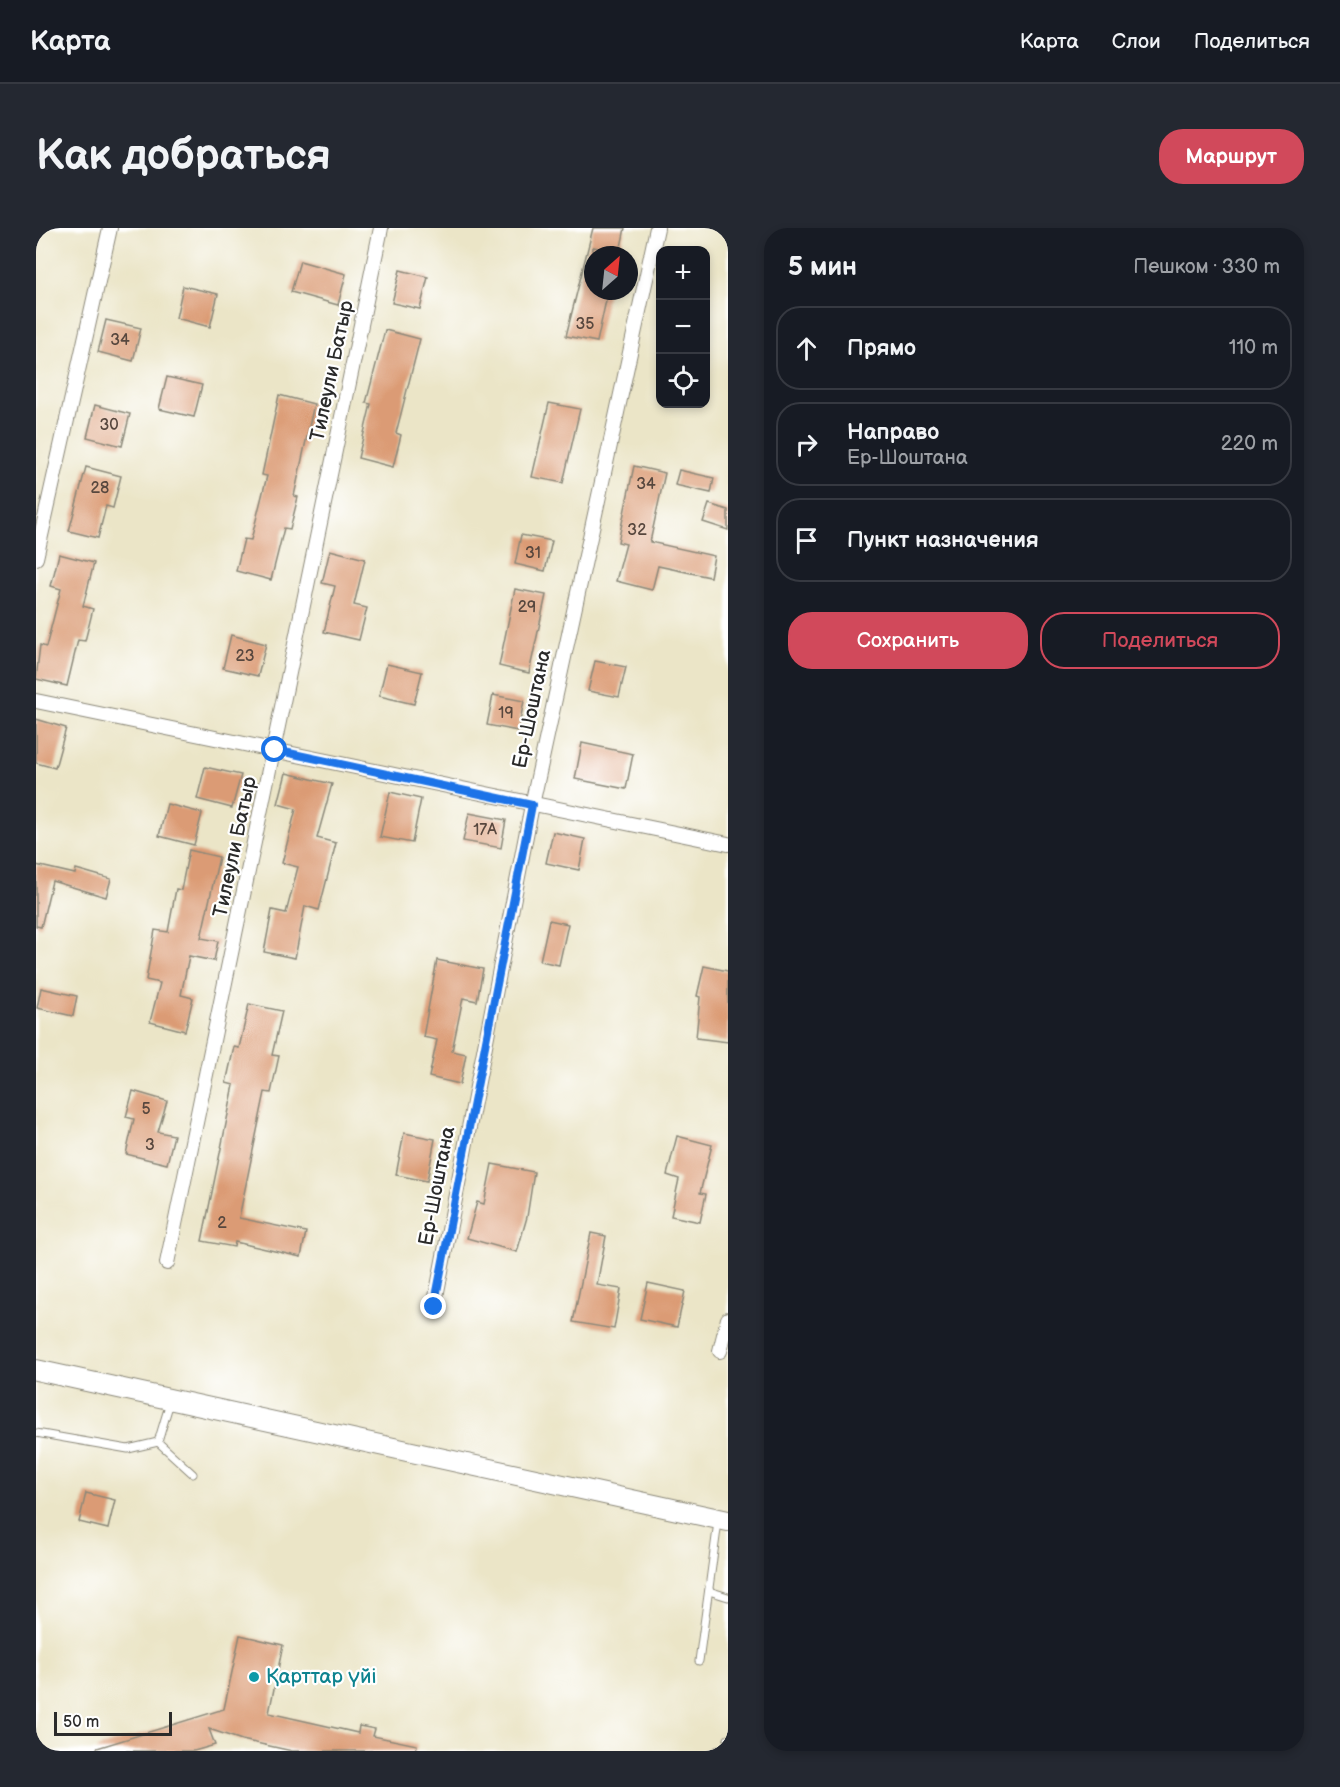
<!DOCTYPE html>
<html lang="ru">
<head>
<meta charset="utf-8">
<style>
	:root { --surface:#171b24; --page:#242831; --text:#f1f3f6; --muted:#9ea1a6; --line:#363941; --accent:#d1495b }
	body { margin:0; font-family:"Balsamiq Sans",sans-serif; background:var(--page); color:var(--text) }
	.controls { position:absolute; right:18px; top:18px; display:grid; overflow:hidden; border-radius:12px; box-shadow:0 3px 9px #0003 }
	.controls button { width:54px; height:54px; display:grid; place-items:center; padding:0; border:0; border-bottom:2px solid var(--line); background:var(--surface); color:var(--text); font:30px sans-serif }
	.compass { position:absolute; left:548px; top:18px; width:54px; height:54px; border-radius:50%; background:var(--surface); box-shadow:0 3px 9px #0003; rotate:27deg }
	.scale { position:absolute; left:18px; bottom:15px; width:118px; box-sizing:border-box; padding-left:6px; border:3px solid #2b2b2b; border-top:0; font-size:16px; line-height:21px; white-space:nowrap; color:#2b2b2b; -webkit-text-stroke:4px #fff; paint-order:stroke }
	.stop { position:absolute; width:18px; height:18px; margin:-14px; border:4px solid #1a73e8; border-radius:50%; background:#fff }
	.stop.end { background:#1a73e8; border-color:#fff; box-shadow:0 2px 6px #0008 }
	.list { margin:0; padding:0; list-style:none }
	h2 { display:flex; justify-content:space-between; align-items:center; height:78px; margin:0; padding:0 24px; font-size:26px }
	h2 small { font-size:20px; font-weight:400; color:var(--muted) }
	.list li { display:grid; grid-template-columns:39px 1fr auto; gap:18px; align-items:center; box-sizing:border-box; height:84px; margin:0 12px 12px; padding:0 12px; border:2px solid var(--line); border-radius:24px }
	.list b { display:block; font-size:22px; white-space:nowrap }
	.list p { margin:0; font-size:20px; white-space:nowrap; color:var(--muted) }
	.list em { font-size:20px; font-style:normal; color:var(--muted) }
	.actions { display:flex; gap:12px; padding:18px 24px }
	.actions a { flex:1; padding:14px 0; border:2px solid var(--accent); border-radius:24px; text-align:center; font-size:21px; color:var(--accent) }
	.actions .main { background:var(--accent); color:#fff }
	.icon { flex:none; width:33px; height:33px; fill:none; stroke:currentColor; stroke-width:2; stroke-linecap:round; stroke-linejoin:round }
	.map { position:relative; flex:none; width:692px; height:1523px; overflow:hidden; border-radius:24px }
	header { display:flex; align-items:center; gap:36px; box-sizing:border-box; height:84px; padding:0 30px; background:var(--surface); border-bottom:2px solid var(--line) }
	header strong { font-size:28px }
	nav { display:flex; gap:33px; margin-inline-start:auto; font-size:21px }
	.intro { display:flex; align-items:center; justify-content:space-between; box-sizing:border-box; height:144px; padding:0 36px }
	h1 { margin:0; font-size:42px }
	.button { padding:15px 27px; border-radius:24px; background:var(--accent); color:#fff; font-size:21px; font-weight:700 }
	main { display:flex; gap:36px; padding:0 36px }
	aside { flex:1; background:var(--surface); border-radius:24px; box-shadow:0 3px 9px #0003 }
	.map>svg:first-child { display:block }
	.building { fill:#db9b75 }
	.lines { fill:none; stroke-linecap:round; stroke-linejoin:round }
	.lane-casing { stroke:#8b8879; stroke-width:9 }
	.street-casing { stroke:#8b8879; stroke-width:16 }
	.secondary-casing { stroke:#8b8879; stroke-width:22 }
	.lane { stroke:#fff; stroke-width:7 }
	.street { stroke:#fff; stroke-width:14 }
	.secondary { stroke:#fff; stroke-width:20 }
	.route { stroke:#1a73e8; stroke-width:8 }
	.culture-dot { fill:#0f9aa8; stroke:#fff; stroke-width:2 }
	.labels { text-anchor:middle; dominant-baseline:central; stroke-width:4.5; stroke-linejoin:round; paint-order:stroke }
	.number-label { font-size:16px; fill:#57473e }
	.street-label { font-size:20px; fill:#2b2b2b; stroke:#fff }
	.culture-label { font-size:20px; fill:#0d838f; stroke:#fff; text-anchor:start }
</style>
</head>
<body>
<header>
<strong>Карта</strong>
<nav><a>Карта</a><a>Слои</a><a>Поделиться</a></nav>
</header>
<div class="intro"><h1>Как добраться</h1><a class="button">Маршрут</a></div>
<main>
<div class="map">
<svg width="692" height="1523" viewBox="0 0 692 1523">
	<rect width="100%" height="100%" fill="#fff"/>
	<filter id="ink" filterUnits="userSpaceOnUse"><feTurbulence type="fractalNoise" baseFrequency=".0167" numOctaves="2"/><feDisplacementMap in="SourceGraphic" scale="12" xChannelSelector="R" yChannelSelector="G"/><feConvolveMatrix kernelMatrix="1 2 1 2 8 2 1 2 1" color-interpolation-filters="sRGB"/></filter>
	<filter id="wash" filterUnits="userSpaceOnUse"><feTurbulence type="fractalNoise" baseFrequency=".008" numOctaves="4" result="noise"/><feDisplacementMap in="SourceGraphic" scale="24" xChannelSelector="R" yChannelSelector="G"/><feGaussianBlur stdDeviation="1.35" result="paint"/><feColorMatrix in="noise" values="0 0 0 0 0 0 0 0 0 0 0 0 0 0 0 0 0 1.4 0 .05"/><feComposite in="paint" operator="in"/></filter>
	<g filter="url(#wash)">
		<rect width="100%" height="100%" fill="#ebe5c7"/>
		<g id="blocks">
			<g class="building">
				<polygon points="557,0 589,0 584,24 557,19 557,63 572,63 561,114 530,108"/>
				<polygon points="264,33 310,46 302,77 255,64"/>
				<polygon points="364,42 392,49 384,81 356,75"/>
				<polygon points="147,58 182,66 174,99 140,90"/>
				<polygon points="70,92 105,100 97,133 62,124"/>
				<polygon points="349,102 384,111 360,205 365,207 357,239 322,230 335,176 330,175"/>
				<polygon points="131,149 166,157 158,189 123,181"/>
				<polygon points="243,167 278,176 258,268 262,269 254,301 248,300 235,352 200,343 208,311 215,312 231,248 226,247"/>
				<polygon points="513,175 544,181 527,255 496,249"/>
				<polygon points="59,177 94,186 86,218 51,209"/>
				<polygon points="598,238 629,245 614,314 678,328 674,349 622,338 616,362 580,353 590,316 582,314"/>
				<polygon points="50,239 85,248 77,280 70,278 62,310 33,303"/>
				<polygon points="643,242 678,250 675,265 639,257"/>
				<polygon points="673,276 692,282 692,302 667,294"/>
				<polygon points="485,307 516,313 509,343 479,336"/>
				<polygon points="294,322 329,331 318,377 331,380 323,412 288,404 299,358 286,355"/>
				<polygon points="23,326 58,335 47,378 57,381 49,413 42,412 31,458 0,451 4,417 10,419 25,361 15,358"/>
				<polygon points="479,361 510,367 493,445 463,438"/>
				<polygon points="195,407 230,416 222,448 187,440"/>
				<polygon points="559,433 590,439 583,469 552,463"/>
				<polygon points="351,436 386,444 378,476 343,468"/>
				<polygon points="457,467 488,473 482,503 451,497"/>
				<polygon points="0,491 30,500 19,540 0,535"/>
				<polygon points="546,515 597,526 590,561 539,551"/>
				<polygon points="169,539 205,547 196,580 161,571"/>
				<polygon points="250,545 296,556 281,610 300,615 283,682 269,678 259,730 228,724 236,682 250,685 262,639 246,635 260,581 242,576"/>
				<polygon points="354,564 385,571 376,615 344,609"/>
				<polygon points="131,576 166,585 158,617 123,608"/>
				<polygon points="433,585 470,592 465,620 427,613"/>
				<polygon points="517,604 549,611 543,642 510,635"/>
				<polygon points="153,622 183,629 165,710 182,713 178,733 153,728 145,767 157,770 149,803 114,794 124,755 110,752 119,702 132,704 140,661 145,662"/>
				<polygon points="0,637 39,646 40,641 75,651 70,669 16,653 5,699 0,698"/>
				<polygon points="513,692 532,696 523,737 504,733"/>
				<polygon points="401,732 447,741 441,773 427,770 416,823 430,826 424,856 393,849 401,812 387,809"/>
				<polygon points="668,738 692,743 692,814 660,810 664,769 661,768"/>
				<polygon points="5,760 41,768 37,788 1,780"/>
				<polygon points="213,776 246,783 236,827 243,828 235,865 229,864 203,990 270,1004 265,1029 199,1014 198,1019 166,1013 198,857 190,855 198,819 203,820"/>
				<polygon points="97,863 131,873 122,904 138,907 131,936 90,926 98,891 90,889"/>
				<polygon points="368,905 399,911 391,953 360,947"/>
				<polygon points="641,908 676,917 664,965 670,966 664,994 635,988 643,951 631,947"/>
				<polygon points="456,936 498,944 491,989 481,1024 431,1010 441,974 448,976"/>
				<polygon points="555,1005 570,1008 561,1057 585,1061 578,1101 537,1094"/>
				<polygon points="612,1055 649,1063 641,1099 604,1091"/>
				<polygon points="50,1265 79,1272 72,1301 43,1294"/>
				<polygon points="204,1407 247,1417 233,1485 322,1505 323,1498 339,1501 337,1508 381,1517 380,1523 256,1523 206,1512 173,1501 179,1517 158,1523 61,1523 61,1520 188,1481"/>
			</g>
		</g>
	</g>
	<g filter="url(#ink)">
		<use href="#blocks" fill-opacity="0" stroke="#8b8879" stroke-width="1.5"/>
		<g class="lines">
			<defs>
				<g id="lane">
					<polyline points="0,1205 92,1221 122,1214 134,1174"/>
					<polyline points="122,1214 157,1246"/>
					<polyline points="673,1363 692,1369"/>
					<polyline points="663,1433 682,1294"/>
					<polyline points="680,1523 690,1520 692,1511"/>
				</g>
				<g id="street">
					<polyline points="0,330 74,0"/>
					<polyline points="0,473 692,616"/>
					<polyline points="131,1035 345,0"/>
					<polyline points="398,1079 496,577 621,0"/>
					<polyline points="684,1123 692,1091"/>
				</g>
				<polyline id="secondary" points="0,1142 692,1293"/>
			</defs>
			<use href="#lane" class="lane-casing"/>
			<use href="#street" class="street-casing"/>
			<use href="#secondary" class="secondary-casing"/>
			<use href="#lane" class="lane"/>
			<use href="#street" class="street"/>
			<use href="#secondary" class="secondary"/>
		</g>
	</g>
	<g class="lines" filter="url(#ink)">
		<polyline class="route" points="239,522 496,577 398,1079"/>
	</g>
	<circle class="culture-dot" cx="218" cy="1449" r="6"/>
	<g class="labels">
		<g class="number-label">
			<text x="549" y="96">35</text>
			<text x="84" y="112">34</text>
			<text x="73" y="197">30</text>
			<text x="610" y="256">34</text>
			<text x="64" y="260">28</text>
			<text x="601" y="302">32</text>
			<text x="497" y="325">31</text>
			<text x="491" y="379">29</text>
			<text x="209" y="428">23</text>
			<text x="470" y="485">19</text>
			<text x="449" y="602">17А</text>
			<text x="110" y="881">5</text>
			<text x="114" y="917">3</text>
			<text x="186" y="995">2</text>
		</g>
		<g class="street-label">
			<text transform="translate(296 143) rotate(-78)">Тилеули Батыр</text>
			<text transform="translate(496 481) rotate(-78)">Ер-Шоштана</text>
			<text transform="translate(199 619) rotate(-78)">Тилеули Батыр</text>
			<text transform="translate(401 958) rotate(-79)">Ер-Шоштана</text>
		</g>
		<g class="culture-label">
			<text x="230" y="1449">Қарттар үйі</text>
		</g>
	</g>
</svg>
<div class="controls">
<button>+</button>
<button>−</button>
<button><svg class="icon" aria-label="locate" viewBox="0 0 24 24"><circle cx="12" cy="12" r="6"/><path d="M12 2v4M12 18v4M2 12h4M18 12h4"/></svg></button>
</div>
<svg class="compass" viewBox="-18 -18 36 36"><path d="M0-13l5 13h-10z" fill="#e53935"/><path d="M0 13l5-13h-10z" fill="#9ea1a6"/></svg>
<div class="scale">50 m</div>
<div class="stop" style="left:239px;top:522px"></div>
<div class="stop end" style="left:398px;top:1079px"></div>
</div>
<aside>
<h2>5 мин<small>Пешком · 330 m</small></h2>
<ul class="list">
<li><svg class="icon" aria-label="ahead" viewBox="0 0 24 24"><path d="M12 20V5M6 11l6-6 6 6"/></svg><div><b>Прямо</b></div><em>110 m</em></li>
<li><svg class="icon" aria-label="right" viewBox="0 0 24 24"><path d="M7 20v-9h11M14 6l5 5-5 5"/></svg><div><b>Направо</b><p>Ер-Шоштана</p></div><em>220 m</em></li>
<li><svg class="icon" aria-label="arrive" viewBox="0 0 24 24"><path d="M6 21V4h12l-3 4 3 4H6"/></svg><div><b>Пункт назначения</b></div></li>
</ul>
<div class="actions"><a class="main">Сохранить</a><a>Поделиться</a></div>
</aside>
</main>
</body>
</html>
